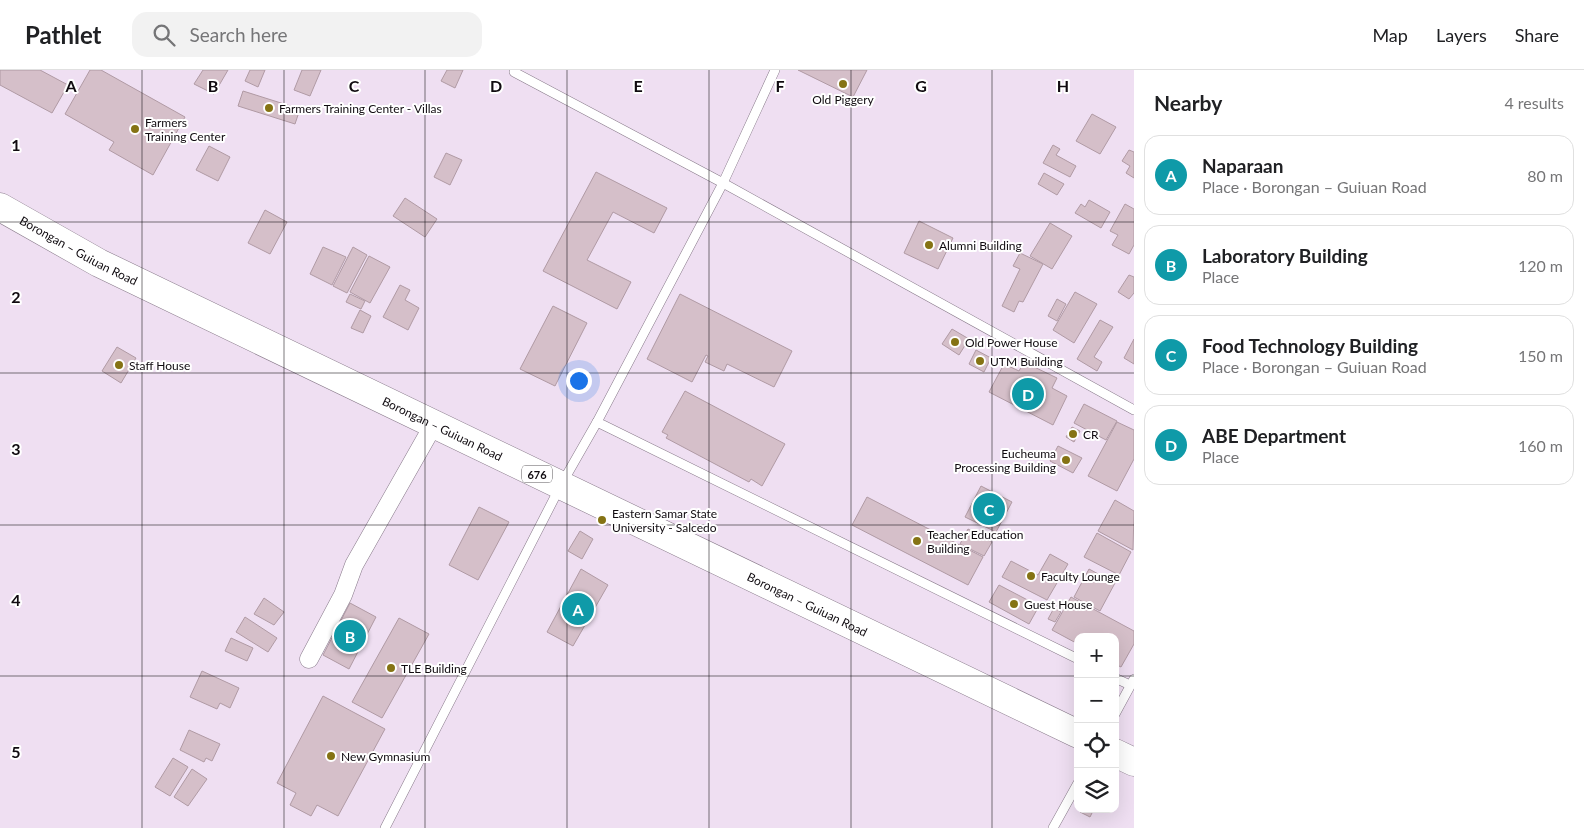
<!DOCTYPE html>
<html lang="en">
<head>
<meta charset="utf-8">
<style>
	:root { --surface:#fff; --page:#f2f2f2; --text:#202124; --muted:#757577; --line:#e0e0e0; --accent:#b45309 }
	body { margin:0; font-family:Lato,sans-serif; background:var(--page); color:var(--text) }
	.controls { position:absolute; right:15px; bottom:15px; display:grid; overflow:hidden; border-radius:10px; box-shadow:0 5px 20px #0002 }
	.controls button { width:45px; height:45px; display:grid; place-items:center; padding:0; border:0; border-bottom:1px solid var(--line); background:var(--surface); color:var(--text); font:25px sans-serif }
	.you { position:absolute; left:578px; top:310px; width:18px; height:18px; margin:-12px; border:4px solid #fff; border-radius:50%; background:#1a73e8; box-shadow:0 0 0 8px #1a73e833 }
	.badge { display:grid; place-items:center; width:32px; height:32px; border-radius:50%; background:var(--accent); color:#fff; font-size:16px; font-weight:700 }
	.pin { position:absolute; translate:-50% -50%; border:2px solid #fff; box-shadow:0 1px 5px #0006 }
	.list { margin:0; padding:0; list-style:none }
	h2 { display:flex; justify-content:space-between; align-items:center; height:65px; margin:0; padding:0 20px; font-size:21px }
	h2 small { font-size:16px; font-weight:400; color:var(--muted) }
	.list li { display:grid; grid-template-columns:32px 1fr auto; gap:15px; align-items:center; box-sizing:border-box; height:80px; margin:0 10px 10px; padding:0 10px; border:1px solid var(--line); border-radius:15px }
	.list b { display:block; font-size:19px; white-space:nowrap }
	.list p { margin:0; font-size:16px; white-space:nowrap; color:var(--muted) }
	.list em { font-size:16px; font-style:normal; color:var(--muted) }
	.icon { flex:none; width:28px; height:28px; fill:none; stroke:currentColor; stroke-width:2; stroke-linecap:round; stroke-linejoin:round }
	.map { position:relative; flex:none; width:1134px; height:758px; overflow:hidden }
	header { display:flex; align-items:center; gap:30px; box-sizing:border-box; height:70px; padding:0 25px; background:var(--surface); border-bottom:1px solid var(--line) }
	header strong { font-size:24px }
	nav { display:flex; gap:28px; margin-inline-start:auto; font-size:18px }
	.search { width:350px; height:45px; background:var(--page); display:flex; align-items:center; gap:12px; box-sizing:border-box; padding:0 18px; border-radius:15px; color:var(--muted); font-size:19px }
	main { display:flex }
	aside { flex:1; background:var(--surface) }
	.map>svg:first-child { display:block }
	.building { fill:#d5bfc9; stroke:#b09aa4 }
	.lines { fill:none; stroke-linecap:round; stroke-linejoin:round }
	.lane-casing { stroke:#877989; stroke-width:10 }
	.street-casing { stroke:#877989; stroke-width:19 }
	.primary-casing { stroke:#877989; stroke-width:29 }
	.lane { stroke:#fff; stroke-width:9 }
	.street { stroke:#fff; stroke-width:18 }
	.primary { stroke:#fff; stroke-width:28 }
	.grid { fill:none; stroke:#100b10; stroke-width:1; stroke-opacity:0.55 }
	.poi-dot { fill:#857314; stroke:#fff; stroke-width:2 }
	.labels { text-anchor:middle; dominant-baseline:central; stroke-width:4; stroke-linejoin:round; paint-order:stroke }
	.shield { fill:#fff; stroke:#585458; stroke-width:1 }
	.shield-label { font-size:11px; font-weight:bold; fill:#100b10 }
	.poi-label { font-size:12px; fill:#100b10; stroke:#fff; text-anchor:start }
	.street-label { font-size:12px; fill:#100b10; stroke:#fff }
	.grid-label { font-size:16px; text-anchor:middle; font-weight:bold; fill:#100b10; stroke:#fff; stroke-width:4; stroke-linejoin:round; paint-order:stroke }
</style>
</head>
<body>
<header>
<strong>Pathlet</strong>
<div class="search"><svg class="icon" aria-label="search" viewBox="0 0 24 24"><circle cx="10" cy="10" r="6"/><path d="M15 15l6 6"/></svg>Search here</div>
<nav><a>Map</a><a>Layers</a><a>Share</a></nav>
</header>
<main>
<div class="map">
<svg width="1134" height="758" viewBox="0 0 1134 758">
	<rect width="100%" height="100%" fill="#efdff2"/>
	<g class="building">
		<polygon points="0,0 40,0 68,15 52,43 0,15"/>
		<polygon points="90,0 101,0 185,47 153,105 109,80 114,72 65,44"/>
		<polygon points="203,0 228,0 214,24 194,14"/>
		<polygon points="250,0 265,0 258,17 245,11"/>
		<polygon points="302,0 321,0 310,26 294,20"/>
		<polygon points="447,0 463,0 455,18 441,11"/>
		<polygon points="798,0 867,0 853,27"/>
		<polygon points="243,21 300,39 295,54 238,36"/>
		<polygon points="1092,44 1116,57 1100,84 1076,71"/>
		<polygon points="1053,75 1060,79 1056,85 1076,96 1070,107 1043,93"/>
		<polygon points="209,76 230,87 218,111 196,100"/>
		<polygon points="1129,80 1134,82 1134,108 1126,103 1130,96 1122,91"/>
		<polygon points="446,83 462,90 450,115 434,107"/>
		<polygon points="596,102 667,138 654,163 613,142 587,190 631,212 617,239 543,201"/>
		<polygon points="1044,103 1064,114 1057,125 1038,114"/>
		<polygon points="405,128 437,149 425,167 393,146"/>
		<polygon points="1089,130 1110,142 1101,158 1075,143 1081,134 1085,137"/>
		<polygon points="1125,134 1134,139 1134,175 1129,184 1112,175 1118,165 1110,161"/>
		<polygon points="265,140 287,152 270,184 248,173"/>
		<polygon points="919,151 953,168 938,199 904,183"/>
		<polygon points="1050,153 1072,166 1052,199 1030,186"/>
		<polygon points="323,177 346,187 332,215 310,204"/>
		<polygon points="353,177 367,185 347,223 333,216"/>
		<polygon points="1020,183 1043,194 1023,232 1019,231 1014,242 1002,236 1020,199 1013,196"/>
		<polygon points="369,186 390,197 370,233 350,222"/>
		<polygon points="1129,205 1134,207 1134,223 1129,229 1118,222"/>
		<polygon points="400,215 410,220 405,230 419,238 408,260 383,247"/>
		<polygon points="1075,222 1097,234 1074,273 1053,260"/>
		<polygon points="350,224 365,231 361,239 346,232"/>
		<polygon points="680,224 792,281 774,317 727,294 724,301 705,292 708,286 706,285 692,312 647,289"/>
		<polygon points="1057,229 1066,234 1057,251 1048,246"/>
		<polygon points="553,236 587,253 555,316 520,299"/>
		<polygon points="360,240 371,246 363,263 351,258"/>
		<polygon points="1100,250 1113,257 1094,287 1102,292 1097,301 1077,289"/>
		<polygon points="952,259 969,269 959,285 942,274"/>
		<polygon points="1134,269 1134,294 1124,288"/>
		<polygon points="117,277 136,288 121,313 102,301"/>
		<polygon points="976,280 991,288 984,302 969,294"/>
		<polygon points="1024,292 1057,308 1052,318 1067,326 1053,355 989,322 1004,294 1019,301"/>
		<polygon points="685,321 785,374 762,416 751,409 749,412 666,368 668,365 662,362"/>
		<polygon points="1084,334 1117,351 1106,370 1074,353"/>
		<polygon points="1117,352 1134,360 1134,389 1117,421 1088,406"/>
		<polygon points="1072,357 1080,361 1074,372 1066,367"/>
		<polygon points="1058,376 1082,388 1073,403 1050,391"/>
		<polygon points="981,416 1012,432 996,462 965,447"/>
		<polygon points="867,427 983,487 968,515 852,455"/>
		<polygon points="1115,430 1134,441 1133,480 1098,461"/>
		<polygon points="479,437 509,452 478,510 449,495"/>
		<polygon points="968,459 992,472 984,486 960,474"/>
		<polygon points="580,461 593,469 582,489 568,481"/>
		<polygon points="1097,463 1131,482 1119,505 1084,487"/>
		<polygon points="1050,484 1068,494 1047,530 1002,507 1011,491 1038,505"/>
		<polygon points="581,499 608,515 573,576 547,562"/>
		<polygon points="1089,499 1115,513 1100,541 1074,527"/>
		<polygon points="999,515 1039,536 1029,554 989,532"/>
		<polygon points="1071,527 1134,561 1134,574 1121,597 1115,594 1115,567 1078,567 1078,574 1052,560"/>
		<polygon points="264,528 284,542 274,555 254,544"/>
		<polygon points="350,533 376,547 349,599 323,585"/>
		<polygon points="1054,538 1061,542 1055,552 1048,549"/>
		<polygon points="245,547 277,568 268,582 236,562"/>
		<polygon points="399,548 429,564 382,648 352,632"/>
		<polygon points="231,568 253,578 247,591 225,581"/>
		<polygon points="202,601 239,618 230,638 220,633 217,639 190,627"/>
		<polygon points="323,626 385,659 338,746 317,735 311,746 290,735 296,723 277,713"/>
		<polygon points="189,660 220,674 212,691 206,688 204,692 180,680"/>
		<polygon points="173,688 188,697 170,726 155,717"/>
		<polygon points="192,699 207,709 188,736 174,727"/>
		<polygon points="1082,739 1094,739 1090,747 1080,742"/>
	</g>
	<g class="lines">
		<defs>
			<g id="lane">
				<polyline points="775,0 723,113 597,352 1078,589"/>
				<polyline points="514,2 723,113 1134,340"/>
				<polyline points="1115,608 1130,615"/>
				<polyline points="1115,644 1134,609"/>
				<polyline points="385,758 561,415 597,352"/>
				<polyline points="1053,758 1078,713"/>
			</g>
			<polyline id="street" points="309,589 343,525 354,495 434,354"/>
			<g id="primary">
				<path id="s1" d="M0,137L99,193L1078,664"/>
				<polyline points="1115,683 1134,692"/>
			</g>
		</defs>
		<use href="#lane" class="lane-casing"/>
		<use href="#street" class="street-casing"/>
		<use href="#primary" class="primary-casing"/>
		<use href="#lane" class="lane"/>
		<use href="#street" class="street"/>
		<use href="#primary" class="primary"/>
	</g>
	<path class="grid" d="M142,0V758M284,0V758M425,0V758M567,0V758M709,0V758M851,0V758M992,0V758M0,152H1134M0,303H1134M0,455H1134M0,606H1078M1115,606H1134"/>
	<g class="poi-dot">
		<circle cx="843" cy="14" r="5"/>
		<circle cx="269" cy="38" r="5"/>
		<circle cx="135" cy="59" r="5"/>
		<circle cx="929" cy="175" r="5"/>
		<circle cx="955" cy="272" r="5"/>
		<circle cx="980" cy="291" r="5"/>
		<circle cx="119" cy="295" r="5"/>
		<circle cx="1073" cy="364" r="5"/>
		<circle cx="1066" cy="390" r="5"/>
		<circle cx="602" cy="450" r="5"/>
		<circle cx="917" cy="471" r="5"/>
		<circle cx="1031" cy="506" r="5"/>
		<circle cx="1014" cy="534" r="5"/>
		<circle cx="391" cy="598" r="5"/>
		<circle cx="331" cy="686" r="5"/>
	</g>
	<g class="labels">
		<rect class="shield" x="522" y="395.5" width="30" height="17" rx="4"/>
		<g class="shield-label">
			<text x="537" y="404">676</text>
		</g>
		<g class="poi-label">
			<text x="843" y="29" text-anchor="middle">Old Piggery</text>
			<text x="279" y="38">Farmers Training Center - Villas</text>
			<text x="145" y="52">Farmers<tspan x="145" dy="14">Training Center</tspan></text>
			<text x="939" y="175">Alumni Building</text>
			<text x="965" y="272">Old Power House</text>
			<text x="990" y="291">UTM Building</text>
			<text x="129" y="295">Staff House</text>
			<text x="1083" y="364">CR</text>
			<text x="1056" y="383" text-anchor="end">Eucheuma<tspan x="1056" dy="14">Processing Building</tspan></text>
			<text x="612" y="443">Eastern Samar State<tspan x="612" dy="14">University - Salcedo</tspan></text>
			<text x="927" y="464">Teacher Education<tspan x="927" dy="14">Building</tspan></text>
			<text x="1041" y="506">Faculty Lounge</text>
			<text x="1024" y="534">Guest House</text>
			<text x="401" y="598">TLE Building</text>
			<text x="341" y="686">New Gymnasium</text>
		</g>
		<g class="street-label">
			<text stroke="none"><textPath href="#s1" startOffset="90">Borongan – Guiuan Road</textPath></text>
			<text stroke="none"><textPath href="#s1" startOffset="495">Borongan – Guiuan Road</textPath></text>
			<text stroke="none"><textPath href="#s1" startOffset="900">Borongan – Guiuan Road</textPath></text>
		</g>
	</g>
	<g class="grid-label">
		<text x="71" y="22">A</text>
		<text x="213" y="22">B</text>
		<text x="354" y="22">C</text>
		<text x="496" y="22">D</text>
		<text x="638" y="22">E</text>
		<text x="780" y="22">F</text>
		<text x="921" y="22">G</text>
		<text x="1063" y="22">H</text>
		<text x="16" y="81">1</text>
		<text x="16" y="233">2</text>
		<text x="16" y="385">3</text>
		<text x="16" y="536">4</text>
		<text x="16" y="688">5</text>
	</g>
</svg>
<div class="controls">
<button>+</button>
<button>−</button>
<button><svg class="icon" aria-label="locate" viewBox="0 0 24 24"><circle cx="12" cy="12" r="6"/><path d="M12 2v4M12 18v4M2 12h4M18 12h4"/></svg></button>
<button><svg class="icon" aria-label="layers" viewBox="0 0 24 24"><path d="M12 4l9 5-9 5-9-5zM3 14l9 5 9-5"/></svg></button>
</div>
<div class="you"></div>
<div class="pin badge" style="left:578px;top:539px;background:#0f9aa8">A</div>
<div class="pin badge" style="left:350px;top:566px;background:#0f9aa8">B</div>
<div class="pin badge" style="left:989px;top:439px;background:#0f9aa8">C</div>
<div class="pin badge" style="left:1028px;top:324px;background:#0f9aa8">D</div>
</div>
<aside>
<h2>Nearby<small>4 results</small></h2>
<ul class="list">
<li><span class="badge" style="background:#0f9aa8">A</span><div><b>Naparaan</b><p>Place · Borongan – Guiuan Road</p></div><em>80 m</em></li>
<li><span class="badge" style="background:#0f9aa8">B</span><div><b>Laboratory Building</b><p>Place</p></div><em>120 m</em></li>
<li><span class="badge" style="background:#0f9aa8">C</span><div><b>Food Technology Building</b><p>Place · Borongan – Guiuan Road</p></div><em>150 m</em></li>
<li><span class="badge" style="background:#0f9aa8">D</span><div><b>ABE Department</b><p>Place</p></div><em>160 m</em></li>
</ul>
</aside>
</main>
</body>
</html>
